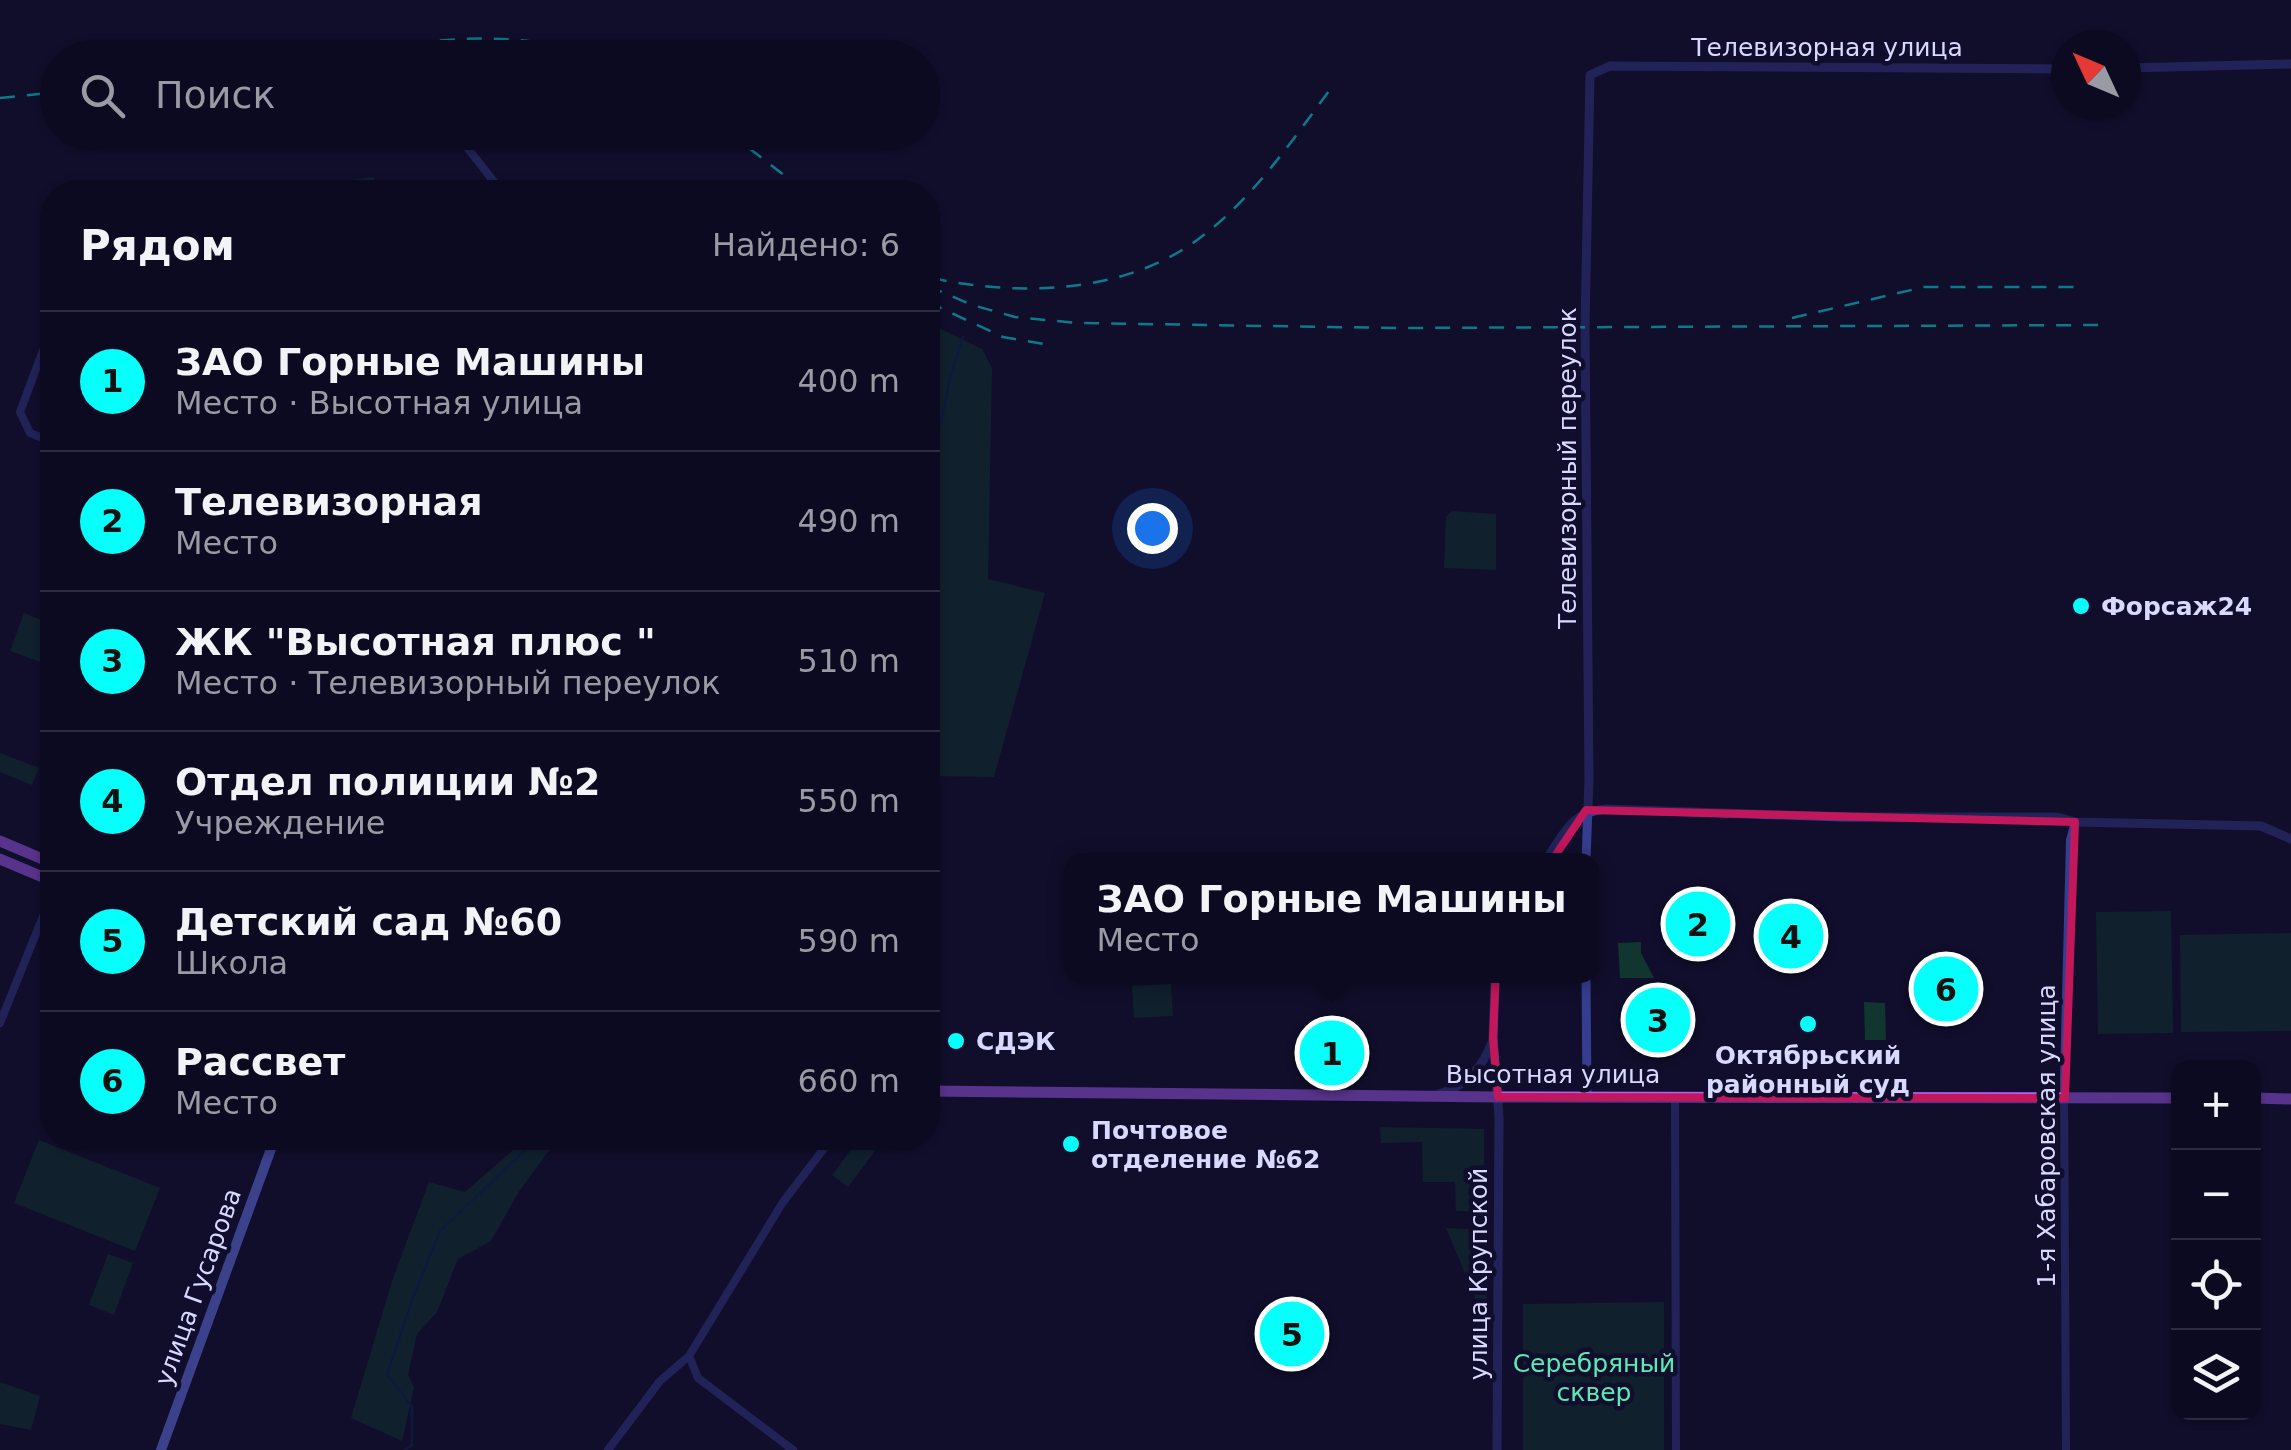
<!DOCTYPE html>
<html lang="ru">
<head>
<meta charset="utf-8">
<style>
	:root { --surface:#0c0a21; --page:#15132a; --text:#f1f3f6; --muted:#9a9aa5; --line:#2c2b3f; --accent:#05fffa }
	body { margin:0; font-family:"DejaVu Sans",sans-serif; background:var(--page); color:var(--text) }
	.controls { position:absolute; right:30px; bottom:30px; display:grid; overflow:hidden; border-radius:20px; box-shadow:0 2px 8px #0004 }
	.controls button { width:90px; height:90px; display:grid; place-items:center; padding:0; border:0; border-bottom:2px solid var(--line); background:var(--surface); color:var(--text); font:50px sans-serif }
	.compass { position:absolute; left:2051px; top:30px; width:90px; height:90px; border-radius:50%; background:var(--surface); box-shadow:0 2px 8px #0004; rotate:314deg }
	.you { position:absolute; left:1152px; top:528px; width:35px; height:35px; margin:-25px; border:8px solid #fff; border-radius:50%; background:#1a73e8; box-shadow:0 0 0 15px #1a73e833 }
	.badge { display:grid; place-items:center; width:65px; height:65px; border-radius:50%; background:var(--accent); color:#111; font-size:32px; font-weight:700 }
	.pin { position:absolute; translate:-50% -50%; border:5px solid #fff; box-shadow:0 2px 10px #0006 }
	.popup { position:absolute; left:1064px; top:853px; width:535px; height:130px; box-sizing:border-box; display:grid; place-content:center; border-radius:20px; background:var(--surface); filter:drop-shadow(0 2px 8px #0005); font-size:32px; white-space:nowrap; color:var(--muted) }
	.popup b { font-size:38px; color:var(--text) }
	.popup::after { content:''; position:absolute; left:50%; top:100%; margin-left:-20px; border:20px solid transparent; border-top-color:var(--surface) }
	.list { margin:0; padding:0; list-style:none }
	h2 { display:flex; justify-content:space-between; align-items:center; height:130px; margin:0; padding:0 40px; font-size:42px }
	h2 small { font-size:32px; font-weight:400; color:var(--muted) }
	.list li { display:grid; grid-template-columns:65px 1fr auto; gap:30px; align-items:center; box-sizing:border-box; height:140px; padding:0 40px; border-top:2px solid var(--line) }
	.list b { display:block; font-size:38px; white-space:nowrap }
	.list p { margin:0; font-size:32px; white-space:nowrap; color:var(--muted) }
	.list em { font-size:32px; font-style:normal; color:var(--muted) }
	.icon { flex:none; width:55px; height:55px; fill:none; stroke:currentColor; stroke-width:2; stroke-linecap:round; stroke-linejoin:round }
	.map { position:relative; flex:none; width:2291px; height:1450px; overflow:hidden }
	.search { position:absolute; background:var(--surface); box-shadow:0 2px 8px #0004; left:40px; top:40px; width:900px; height:110px; display:flex; align-items:center; gap:25px; box-sizing:border-box; padding:0 35px; border-radius:55px; color:var(--muted); font-size:38px }
	.panel { position:absolute; background:var(--surface); box-shadow:0 2px 8px #0004; left:40px; top:180px; width:900px; height:970px; border-radius:40px }
	.map>svg:first-child { display:block }
	.green { fill:#113630 }
	.lines { fill:none; stroke-linecap:round; stroke-linejoin:round }
	.stream { stroke:#082b51; stroke-width:2.5 }
	.minor { stroke:#353d8f; stroke-width:8 }
	.tertiary { stroke:#353d8f; stroke-width:9 }
	.secondary { stroke:#707eff; stroke-width:10 }
	.primary { stroke:#b060ff; stroke-width:11 }
	.rail { stroke:#05fffa; stroke-width:2.5; stroke-dasharray:15 12; stroke-linecap:butt }
	.marked { fill:none; stroke:#c2185b; stroke-width:8; stroke-linejoin:round }
	.poi-dot { fill:#05fffa; stroke:#100e2c; stroke-width:4 }
	.labels { text-anchor:middle; dominant-baseline:central; stroke-width:9; stroke-linejoin:round; paint-order:stroke }
	.street-label { font-size:25px; fill:#d9d9ff; stroke:#100e2c }
	.poi-label { font-size:25px; font-weight:bold; fill:#d9d9ff; stroke:#100e2c; text-anchor:start }
	.park-label { font-size:25px; fill:#59ebb5; stroke:#100e2c }
</style>
</head>
<body>
<div class="map">
<svg width="2291" height="1450" viewBox="0 0 2291 1450">
	<rect width="100%" height="100%" fill="#100e2c"/>
	<g class="green">
		<polygon points="374,177 376,192 254,192"/>
		<polygon points="928,323 982,349 992,368 988,579 1045,593 994,777 928,776"/>
		<polygon points="1452,511 1496,514 1496,570 1444,568 1446,517"/>
		<polygon points="24,613 52,624 52,666 10,651"/>
		<polygon points="0,753 39,768 32,785 0,772"/>
		<polygon points="2171,911 2173,1033 2098,1034 2096,912"/>
		<polygon points="2291,933 2291,1031 2181,1032 2180,935"/>
		<polygon points="1641,942 1641,953 1654,978 1620,978 1618,943"/>
		<polygon points="1171,984 1173,1016 1134,1018 1132,986"/>
		<polygon points="1864,1002 1885,1003 1886,1040 1865,1040"/>
		<polygon points="1380,1127 1484,1129 1484,1211 1456,1211 1455,1182 1423,1182 1422,1142 1381,1143"/>
		<polygon points="527,1138 558,1138 518,1193 491,1241 458,1259 437,1312 417,1334 408,1375 414,1387 402,1441 351,1418 394,1275 429,1182 465,1192"/>
		<polygon points="860,1138 884,1139 848,1187 832,1175"/>
		<polygon points="39,1140 160,1188 135,1251 14,1203"/>
		<polygon points="1446,1228 1488,1230 1486,1323"/>
		<polygon points="108,1254 133,1263 114,1315 89,1305"/>
		<polygon points="1664,1302 1664,1450 1523,1450 1523,1304"/>
		<polygon points="0,1382 40,1396 31,1430 0,1424"/>
	</g>
	<g class="lines">
		<g class="stream">
			<polyline points="928,531 936,446 951,374 963,337"/>
			<polyline points="405,1450 412,1445 412,1407 387,1374 413,1298 440,1231 538,1138"/>
		</g>
		<g class="minor">
			<polyline points="449,132 466,146 502,192"/>
			<polyline points="256,136 263,132"/>
			<polyline points="52,326 20,412 30,433 52,442"/>
			<polyline points="0,1023 52,894"/>
			<polyline points="1675,1097 1676,1450"/>
			<polyline points="608,1450 660,1381 689,1356"/>
			<polyline points="793,1450 698,1378 689,1356 783,1202 832,1138"/>
			<polyline points="2066,1450 2064,1077 2070,840 2075,822"/>
		</g>
		<g class="tertiary">
			<polyline points="2126,68 2291,64"/>
			<path d="M1546,860C1565,833 1570,812 1606,809L1842,817H2057L2075,822L2261,826L2291,839"/>
			<polyline points="1586,860 1589,780 1585,327 1590,75 1610,66 2066,69"/>
			<polyline points="1495,976 1493,1038 1499,1117 1497,1450"/>
			<polyline points="1586,976 1587,1097"/>
			<path d="M1439,1094C1467,1086 1483,1067 1493,1040"/>
		</g>
		<polyline class="secondary" points="161,1450 275,1138"/>
		<g class="primary">
			<polyline points="0,841 52,863"/>
			<polyline points="0,859 52,881"/>
			<polyline points="928,1091 1498,1097 2178,1098"/>
			<polyline points="2254,1098 2291,1099"/>
		</g>
		<g class="rail">
			<path d="M306,58C405,46 499,21 597,58"/>
			<polyline points="0,98 58,92"/>
			<polyline points="728,132 806,192"/>
			<path d="M932,278C1015,296 1117,294 1190,245C1249,205 1290,143 1332,87"/>
			<polyline points="928,286 972,305 1015,317 1078,323 1396,328 2101,325"/>
			<polyline points="928,302 1003,337 1050,345"/>
			<polyline points="1792,318 1924,287 2083,287"/>
		</g>
	</g>
	<path d="M0 0H2291V1450H0ZM1586,810L2075,822L2065,1098L1498,1097L1493,1038L1497,942Z" fill="#100e2c" fill-opacity=".55" fill-rule="evenodd"/>
	<path class="marked" d="M1586,810L2075,822L2065,1098L1498,1097L1493,1038L1497,942Z"/>
	<g class="poi-dot">
		<circle cx="2081" cy="606" r="10"/>
		<circle cx="1808" cy="1024" r="10"/>
		<circle cx="956" cy="1041" r="10"/>
		<circle cx="1071" cy="1144" r="10"/>
	</g>
	<g class="labels">
		<g class="street-label">
			<text x="1827" y="47">Телевизорная улица</text>
			<text transform="translate(1567 468) rotate(-90)">Телевизорный переулок</text>
			<text x="1553" y="1074">Высотная улица</text>
			<text transform="translate(2046 1136) rotate(-90)">1-я Хабаровская улица</text>
			<text transform="translate(1478 1274) rotate(-90)">улица Крупской</text>
			<text transform="translate(198 1287) rotate(-70)">улица Гусарова</text>
		</g>
		<g class="poi-label">
			<text x="2101" y="606">Форсаж24</text>
			<text x="976" y="1041">СДЭК</text>
			<text x="1808" y="1055" text-anchor="middle">Октябрьский<tspan x="1808" dy="29">районный суд</tspan></text>
			<text x="1091" y="1130">Почтовое<tspan x="1091" dy="29">отделение №62</tspan></text>
		</g>
		<g class="park-label">
			<text x="1594" y="1363">Серебряный<tspan x="1594" dy="29">сквер</tspan></text>
		</g>
	</g>
</svg>
<div class="controls">
<button>+</button>
<button>−</button>
<button><svg class="icon" aria-label="locate" viewBox="0 0 24 24"><circle cx="12" cy="12" r="6"/><path d="M12 2v4M12 18v4M2 12h4M18 12h4"/></svg></button>
<button><svg class="icon" aria-label="layers" viewBox="0 0 24 24"><path d="M12 4l9 5-9 5-9-5zM3 14l9 5 9-5"/></svg></button>
</div>
<svg class="compass" viewBox="-18 -18 36 36"><path d="M0-13l5 13h-10z" fill="#e53935"/><path d="M0 13l5-13h-10z" fill="#9a9aa5"/></svg>
<div class="you"></div>
<div class="pin badge" style="left:1332px;top:1053px">1</div>
<div class="popup"><b>ЗАО Горные Машины</b>Место</div>
<div class="pin badge" style="left:1698px;top:924px">2</div>
<div class="pin badge" style="left:1658px;top:1020px">3</div>
<div class="pin badge" style="left:1791px;top:936px">4</div>
<div class="pin badge" style="left:1292px;top:1334px">5</div>
<div class="pin badge" style="left:1946px;top:989px">6</div>
<div class="search"><svg class="icon" aria-label="search" viewBox="0 0 24 24"><circle cx="10" cy="10" r="6"/><path d="M15 15l6 6"/></svg>Поиск</div>
<section class="panel">
<h2>Рядом<small>Найдено: 6</small></h2>
<ul class="list">
<li><span class="badge">1</span><div><b>ЗАО Горные Машины</b><p>Место · Высотная улица</p></div><em>400 m</em></li>
<li><span class="badge">2</span><div><b>Телевизорная</b><p>Место</p></div><em>490 m</em></li>
<li><span class="badge">3</span><div><b>ЖК &quot;Высотная плюс &quot;</b><p>Место · Телевизорный переулок</p></div><em>510 m</em></li>
<li><span class="badge">4</span><div><b>Отдел полиции №2</b><p>Учреждение</p></div><em>550 m</em></li>
<li><span class="badge">5</span><div><b>Детский сад №60</b><p>Школа</p></div><em>590 m</em></li>
<li><span class="badge">6</span><div><b>Рассвет</b><p>Место</p></div><em>660 m</em></li>
</ul>
</section>
</div>
</body>
</html>
